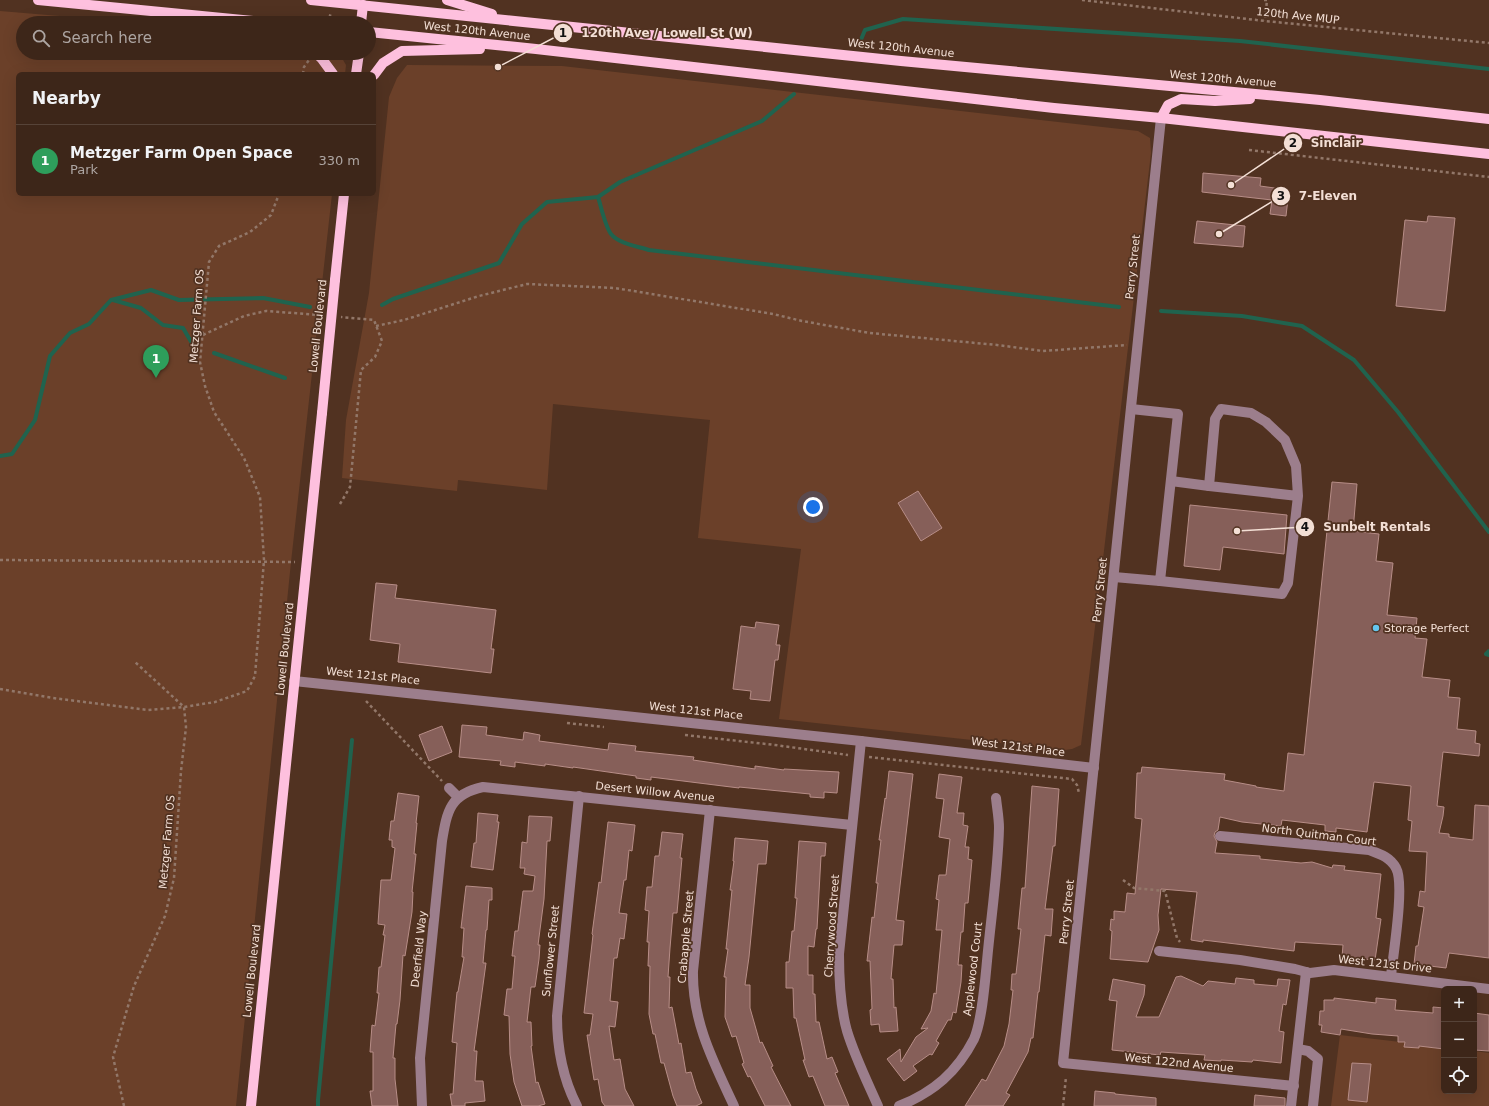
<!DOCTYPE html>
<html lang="en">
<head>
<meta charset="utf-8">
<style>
	:root { --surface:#3d2619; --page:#483226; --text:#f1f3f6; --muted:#ada5a2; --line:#564338; --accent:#64c5ee }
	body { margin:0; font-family:"DejaVu Sans",sans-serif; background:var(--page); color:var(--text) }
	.controls { position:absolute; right:12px; bottom:12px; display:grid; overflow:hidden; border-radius:6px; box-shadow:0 4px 16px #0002 }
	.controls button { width:36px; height:36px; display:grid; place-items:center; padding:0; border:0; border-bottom:1px solid var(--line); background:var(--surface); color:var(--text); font:20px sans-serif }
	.you { position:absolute; left:813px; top:507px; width:14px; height:14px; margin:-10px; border:3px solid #fff; border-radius:50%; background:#1a73e8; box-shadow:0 0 0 6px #1a73e833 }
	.badge { display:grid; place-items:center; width:26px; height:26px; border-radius:50%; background:var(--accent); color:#fff; font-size:13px; font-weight:700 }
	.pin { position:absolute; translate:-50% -33px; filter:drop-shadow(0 1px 2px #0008) }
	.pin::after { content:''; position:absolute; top:21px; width:14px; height:12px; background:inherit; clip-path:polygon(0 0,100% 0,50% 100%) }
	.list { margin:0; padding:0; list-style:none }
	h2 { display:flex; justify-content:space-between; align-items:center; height:52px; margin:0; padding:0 16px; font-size:17px }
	h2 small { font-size:13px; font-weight:400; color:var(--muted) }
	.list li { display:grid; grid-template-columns:26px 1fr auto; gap:12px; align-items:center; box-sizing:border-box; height:72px; padding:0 16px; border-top:1px solid var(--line) }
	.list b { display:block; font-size:15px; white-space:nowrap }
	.list p { margin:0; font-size:13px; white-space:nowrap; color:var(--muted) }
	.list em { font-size:13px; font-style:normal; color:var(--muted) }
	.icon { flex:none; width:22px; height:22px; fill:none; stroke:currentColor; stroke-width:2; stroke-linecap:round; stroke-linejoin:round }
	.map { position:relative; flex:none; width:1489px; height:1106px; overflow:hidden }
	.search { position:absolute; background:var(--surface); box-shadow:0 4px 16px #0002; left:16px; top:16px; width:360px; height:44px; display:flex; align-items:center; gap:10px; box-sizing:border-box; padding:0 14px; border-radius:22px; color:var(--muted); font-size:15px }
	.panel { position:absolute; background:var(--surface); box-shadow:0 4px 16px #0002; left:16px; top:72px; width:360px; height:124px; border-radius:6px }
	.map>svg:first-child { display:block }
	.green { fill:#6b4029 }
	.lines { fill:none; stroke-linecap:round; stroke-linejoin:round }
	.stream { stroke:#20634e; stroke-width:4 }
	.building { fill:#865f59; stroke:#b78d87 }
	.path { stroke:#927769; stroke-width:2.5; stroke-dasharray:3 3; stroke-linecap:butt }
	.minor { stroke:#9c7e8c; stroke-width:10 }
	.major { stroke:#fec0de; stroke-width:10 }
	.major-bridge { stroke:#fec0de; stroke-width:10 }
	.poi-dot { fill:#64c5ee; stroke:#513221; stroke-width:1.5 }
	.labels { text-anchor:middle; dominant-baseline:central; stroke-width:3.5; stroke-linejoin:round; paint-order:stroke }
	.street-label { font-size:11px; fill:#f3dfd5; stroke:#513221 }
	.poi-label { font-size:11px; fill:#f3dfd5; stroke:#513221; text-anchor:start }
	.leader { fill:none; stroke:#f3dfd5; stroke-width:1.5 }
	.callout-dot { fill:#f3dfd5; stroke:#513221; stroke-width:1.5 }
	.mark-label { font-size:12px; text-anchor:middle; font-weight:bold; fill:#111 }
	.callout-label { font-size:12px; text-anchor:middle; font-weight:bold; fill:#f3dfd5; stroke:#513221; stroke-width:3.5; stroke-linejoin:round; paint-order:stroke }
</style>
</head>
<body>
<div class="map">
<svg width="1489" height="1106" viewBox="0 0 1489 1106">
	<rect width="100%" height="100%" fill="#513221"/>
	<g class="green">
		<polygon points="0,11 143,23 23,23 23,53 339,53 346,65 345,74 18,74 18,194 332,194 291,562 236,1106 0,1106"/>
		<polygon points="407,65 562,66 1138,131 1150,138 1151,153 1081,745 1072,749 1065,750 779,719 801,549 698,538 710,420 553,404 547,490 458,480 457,491 342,478 346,420 369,293 389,97 397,78"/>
		<polygon points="1340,1035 1444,1047 1444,1091 1474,1091 1474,1051 1489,1053 1489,1106 1331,1106"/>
	</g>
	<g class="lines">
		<g class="stream">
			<polyline points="860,42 865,30 903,19 1240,41 1489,69"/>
			<path d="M598,197C601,206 605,226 611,234C619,244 637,246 649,250L1119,307"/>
			<polyline points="113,300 141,308 163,325 183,328 193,345"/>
			<polyline points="382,305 393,299 499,263 522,224 547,202 598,197 620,182 762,121 794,94"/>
			<polyline points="1161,311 1242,316 1302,326 1354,360 1398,412 1489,532"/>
			<polyline points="214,353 285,378"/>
			<polyline points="0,456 12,454 35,420 50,356 70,333 89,324 111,300 151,290 179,300 263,298 310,307"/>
			<polyline points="1489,651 1486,654 1489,655"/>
			<polyline points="318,1106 318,1100 352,740"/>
		</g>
	</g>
	<g class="building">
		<polygon points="1203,173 1261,178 1260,186 1289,190 1286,216 1270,214 1272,200 1202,192"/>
		<polygon points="1428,216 1455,218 1445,311 1396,306 1405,220 1427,222"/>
		<polygon points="1197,221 1245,226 1243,247 1194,243"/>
		<polygon points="1332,482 1357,484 1353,531 1379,534 1376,561 1393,563 1387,615 1417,618 1415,638 1427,639 1422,677 1450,680 1448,697 1460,698 1457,729 1476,731 1475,743 1480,744 1479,756 1443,752 1437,806 1444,807 1443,816 1439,833 1449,834 1449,837 1473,840 1475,805 1489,806 1489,958 1449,953 1446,968 1414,964 1416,946 1418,946 1424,907 1418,906 1420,891 1425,892 1427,852 1409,851 1412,821 1408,820 1411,786 1374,782 1367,832 1336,828 1336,832 1325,831 1325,825 1282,820 1281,826 1242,822 1220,817 1218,830 1215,832 1214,836 1217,842 1215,853 1260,856 1260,859 1301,863 1312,862 1332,868 1333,865 1345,866 1344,870 1381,874 1376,918 1381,919 1375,960 1342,957 1343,945 1295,942 1294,951 1203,940 1203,942 1191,940 1197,892 1161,889 1158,915 1159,930 1148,962 1110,959 1112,931 1110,930 1111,919 1114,920 1114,911 1125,912 1127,893 1135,894 1142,819 1135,818 1137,773 1141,773 1142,767 1225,774 1224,780 1256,786 1256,787 1284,791 1288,753 1304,755"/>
		<polygon points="918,491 942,528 921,541 898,503"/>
		<polygon points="1190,505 1287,515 1284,554 1223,547 1220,570 1184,566"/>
		<polygon points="376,583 397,585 395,598 496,610 491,649 494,649 491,673 398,662 400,644 370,640"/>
		<polygon points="756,622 779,625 776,645 780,645 778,660 775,660 770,701 750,699 751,691 733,689 741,626 755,628"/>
		<polygon points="462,725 487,727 486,735 523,740 524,732 540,735 539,741 608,750 609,743 636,746 635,751 694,757 693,760 755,769 755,766 784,770 784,769 839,772 837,793 824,792 824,798 810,797 810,794 739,787 739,788 651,777 651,780 636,778 636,776 573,767 573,768 545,764 545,766 515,762 515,767 500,765 501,761 459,757"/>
		<polygon points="442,726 452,752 429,761 419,735"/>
		<polygon points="889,771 913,774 896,920 904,921 902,945 894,945 891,979 893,979 894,1008 896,1007 898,1031 880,1032 879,1024 871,1025 870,1010 872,1009 870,961 867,961 872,917 874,918 878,883 876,883 881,840 879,840 885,798 886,799"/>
		<polygon points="939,774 962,777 957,813 964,813 963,825 968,826 965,847 969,847 968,859 972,860 968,903 965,903 963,932 961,932 958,965 962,965 961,982 956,1013 953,1012 951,1020 948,1020 936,1041 939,1043 932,1055 930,1054 913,1066 917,1071 904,1081 887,1059 900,1049 901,1062 916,1037 928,1028 921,1029 931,1011 934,993 936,994 942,930 936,930 939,900 936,899 939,875 946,875 950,839 939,837 944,799 936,798"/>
		<polygon points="1032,786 1059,789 1055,846 1053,846 1045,909 1053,909 1051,936 1045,935 1039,992 1038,992 1033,1038 1031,1038 1028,1052 1006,1093 1010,1095 1003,1106 965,1106 982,1079 986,1081 1004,1046 1009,1024 1013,990 1011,990 1012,974 1016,974 1021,929 1018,929 1022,888 1025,888"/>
		<polygon points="398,793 419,796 416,823 417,823 414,854 416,854 412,892 413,892 412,912 405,956 403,955 400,1000 397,1024 396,1024 393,1058 395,1058 395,1079 398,1106 372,1106 370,1091 373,1091 373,1052 370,1052 372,1025 375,1026 379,993 377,993 379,967 381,967 385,935 383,935 385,925 378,924 381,880 391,880 395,848 392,847 392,840 389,840 391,821 394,821"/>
		<polygon points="478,813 498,815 497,822 499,822 493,870 471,867 474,843 476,843"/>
		<polygon points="529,816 552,817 550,841 547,841 544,899 538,945 540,945 539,959 535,987 531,987 527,1022 531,1022 532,1046 531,1046 536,1083 538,1082 545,1104 538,1106 522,1106 514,1082 510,1054 509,1016 504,1015 507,989 512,989 515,956 512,956 515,931 518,931 523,891 533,891 535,876 524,874 525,868 520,868 522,842 527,843"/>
		<polygon points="608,822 635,825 632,851 629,850 626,880 624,880 619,913 627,914 624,939 620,938 617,958 614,958 610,1001 618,1002 615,1027 609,1026 614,1060 620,1059 625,1089 634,1106 605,1106 602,1102 598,1079 594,1080 587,1035 590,1035 593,1014 584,1013 593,935 592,934 599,882 601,883"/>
		<polygon points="662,832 683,834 680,858 682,858 677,913 673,913 670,948 668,977 670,977 669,1008 672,1007 679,1044 681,1043 686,1073 691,1072 696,1089 702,1103 696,1106 677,1106 673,1096 664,1063 661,1063 655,1034 653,1034 649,1014 650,966 648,966 649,942 647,942 649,911 645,910 647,887 652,887 655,856 659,856"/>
		<polygon points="735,838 768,841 766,864 758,864 749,957 745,985 750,985 750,1008 760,1043 762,1042 773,1066 771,1067 791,1106 765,1106 750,1076 748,1077 742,1064 744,1063 736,1036 732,1037 725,1017 726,977 724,977 728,949 726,949 732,890 730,890 734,861 733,861"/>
		<polygon points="799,841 826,843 825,856 821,856 817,929 816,929 814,947 808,946 808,975 813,975 813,994 815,994 816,1022 819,1022 827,1059 832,1057 838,1072 835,1073 849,1106 825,1106 813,1076 809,1077 803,1060 805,1060 796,1018 794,1018 793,988 786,988 786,962 789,962 792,931 794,931 797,898 795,898"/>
		<polygon points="466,886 492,888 492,900 489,900 487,930 486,930 483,963 486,963 474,1051 477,1051 475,1081 483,1081 485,1101 465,1103 465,1106 452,1106 450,1094 453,1094 457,1043 452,1042 457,992 458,992 464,957 462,957 464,928 461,928"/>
		<polygon points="1181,976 1203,986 1208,981 1235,984 1236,978 1254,980 1254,984 1277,986 1278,979 1290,980 1286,1005 1283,1004 1279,1031 1284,1032 1281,1063 1253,1060 1252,1062 1221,1060 1221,1061 1204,1060 1205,1055 1161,1052 1160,1055 1112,1050 1117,1001 1109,1000 1113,979 1145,985 1144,995 1136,1017 1159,1017 1176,977"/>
		<polygon points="1334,998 1376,1003 1376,998 1396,1000 1395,1010 1433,1013 1433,1007 1444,1008 1444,1049 1419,1046 1419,1048 1404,1047 1405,1042 1398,1042 1398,1036 1372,1034 1341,1029 1340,1035 1321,1032 1322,1025 1319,1025 1320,1011 1324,1011 1324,1000 1334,1000"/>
		<polygon points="1474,1013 1489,1015 1489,1051 1474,1050"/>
		<polygon points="1352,1063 1371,1064 1367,1102 1348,1100"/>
		<polygon points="1095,1091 1115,1093 1115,1094 1156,1098 1156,1106 1094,1106"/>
		<polygon points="1255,1095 1285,1098 1285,1106 1254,1106"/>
	</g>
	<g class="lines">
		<g class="path">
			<polyline points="1082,0 1265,21 1489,43"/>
			<polyline points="1264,0 1267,0 1265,21"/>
			<polyline points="328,23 331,12"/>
			<polyline points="303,74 304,67 309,60"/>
			<polyline points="1249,150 1489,177"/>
			<polyline points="376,326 404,320 479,296 527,284 615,288 773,314 802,321 870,333 997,345 1043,351 1127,345"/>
			<polyline points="203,335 244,316 266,311 320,315"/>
			<polyline points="340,504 350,487 361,370 375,357 382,341 374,320 341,317"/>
			<polyline points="0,560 295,562"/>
			<polyline points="0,689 53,698 148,710 184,707 215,702 247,691 255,676 264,560 260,497 244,458 214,412 205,386 200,362 209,262 219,246 250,232 271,215 279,194"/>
			<polyline points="366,701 442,781"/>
			<polyline points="567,723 604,727"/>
			<polyline points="685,735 775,745 848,755"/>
			<polyline points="869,757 1072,779 1077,785 1079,793 1080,793"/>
			<polyline points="1123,880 1134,888 1165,891 1177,938 1180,942"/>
			<polyline points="124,1106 113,1057 134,986 165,916 174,878 181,771 186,727 184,707 135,662"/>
			<polyline points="1063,1106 1066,1077"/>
		</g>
		<g class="minor">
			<polyline points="1161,118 1063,1063 1294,1086"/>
			<polyline points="1171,481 1209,486"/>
			<polyline points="1114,577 1160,581 1178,414 1131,409"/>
			<polyline points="1160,581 1282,594 1288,583 1298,496 1296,466 1285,440 1266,422 1251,413 1221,409 1215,419 1209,486 1298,496"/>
			<polyline points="294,681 861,741 1094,768"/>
			<path d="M861,741L839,954C839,980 840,1006 847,1031C855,1057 867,1081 878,1106"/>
			<polyline points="449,788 458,797"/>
			<path d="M710,810L693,971C692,1021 713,1061 734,1106"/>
			<path d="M1220,836L1369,850C1380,854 1390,857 1396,868C1405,884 1393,955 1391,976"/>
			<polyline points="1159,951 1240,960 1295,969 1310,973 1334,970 1489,989"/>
			<polyline points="1298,1049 1308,1051 1318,1059 1313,1106"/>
			<path d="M422,1106L420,1058L442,841C447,811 450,794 483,787L852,825"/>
			<path d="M577,1106C563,1079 557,1047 557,1016L579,796"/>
			<path d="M899,1106C934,1092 957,1072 974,1039C982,1021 985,982 987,961C991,917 998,872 999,828C999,818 997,808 996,798"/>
			<polyline points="1291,1106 1306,972"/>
		</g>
		<g class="major">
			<polyline points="38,0 274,23"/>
			<polyline points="311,0 901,61 1320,100 1489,119"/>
			<polyline points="447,0 492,14"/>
			<polyline points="361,23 363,5"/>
			<polyline points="369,32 536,49 1054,108 1161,118 1489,154"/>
			<polyline points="316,53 322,59 333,74"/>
			<polyline points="356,74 359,53"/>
			<polyline points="374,75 383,63 402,51 480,49"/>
			<polyline points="1161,118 1168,105 1181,99 1215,101 1250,99"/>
			<polyline points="335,280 344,194"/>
			<polyline points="251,1106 322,413"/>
		</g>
		<polyline class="major-bridge" points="322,413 335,280"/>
	</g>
	<circle class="poi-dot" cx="1376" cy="628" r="4"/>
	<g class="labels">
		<g class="street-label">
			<text transform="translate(1298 16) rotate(6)">120th Ave MUP</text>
			<text transform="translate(477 31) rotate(6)">West 120th Avenue</text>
			<text transform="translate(901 48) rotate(6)">West 120th Avenue</text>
			<text transform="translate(1223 79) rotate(5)">West 120th Avenue</text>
			<text transform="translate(1133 267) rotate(-84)">Perry Street</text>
			<text transform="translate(197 316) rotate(-86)">Metzger Farm OS</text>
			<text transform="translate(318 326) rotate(-84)">Lowell Boulevard</text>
			<text transform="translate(1100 590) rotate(-84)">Perry Street</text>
			<text transform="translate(285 649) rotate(-84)">Lowell Boulevard</text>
			<text transform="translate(373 676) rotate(6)">West 121st Place</text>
			<text transform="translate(696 711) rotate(6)">West 121st Place</text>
			<text transform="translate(1018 747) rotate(7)">West 121st Place</text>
			<text transform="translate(655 792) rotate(6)">Desert Willow Avenue</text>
			<text transform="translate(1319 835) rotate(7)">North Quitman Court</text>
			<text transform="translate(167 842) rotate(-85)">Metzger Farm OS</text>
			<text transform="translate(1067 912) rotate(-84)">Perry Street</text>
			<text transform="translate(832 926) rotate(-86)">Cherrywood Street</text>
			<text transform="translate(686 937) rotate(-85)">Crabapple Street</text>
			<text transform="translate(419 949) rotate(-84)">Deerfield Way</text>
			<text transform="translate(551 951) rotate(-84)">Sunflower Street</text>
			<text transform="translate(1385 964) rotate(6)">West 121st Drive</text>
			<text transform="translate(973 969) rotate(-83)">Applewood Court</text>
			<text transform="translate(252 971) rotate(-84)">Lowell Boulevard</text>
			<text transform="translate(1179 1063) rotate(6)">West 122nd Avenue</text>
		</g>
		<g class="poi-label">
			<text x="1384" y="628">Storage Perfect</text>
		</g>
	</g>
	<path class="leader" d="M498 67L563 33M1231 185L1293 143M1219 234L1281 196M1237 531L1305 527"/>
	<g class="callout-dot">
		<circle cx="498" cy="67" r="4"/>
		<circle cx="1231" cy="185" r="4"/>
		<circle cx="1219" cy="234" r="4"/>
		<circle cx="1237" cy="531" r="4"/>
		<circle cx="563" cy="33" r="10"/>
		<circle cx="1293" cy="143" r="10"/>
		<circle cx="1281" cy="196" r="10"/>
		<circle cx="1305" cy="527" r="10"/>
	</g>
	<g class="mark-label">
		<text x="563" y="37">1</text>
		<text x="1293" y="147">2</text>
		<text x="1281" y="200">3</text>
		<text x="1305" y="531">4</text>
	</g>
	<g class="callout-label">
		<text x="667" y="37">120th Ave / Lowell St (W)</text>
		<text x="1336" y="147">Sinclair</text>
		<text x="1328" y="200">7-Eleven</text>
		<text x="1377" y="531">Sunbelt Rentals</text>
	</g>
</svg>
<div class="controls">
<button>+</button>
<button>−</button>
<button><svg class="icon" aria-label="locate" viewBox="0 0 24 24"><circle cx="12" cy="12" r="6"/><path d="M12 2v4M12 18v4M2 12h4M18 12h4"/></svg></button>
</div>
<div class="you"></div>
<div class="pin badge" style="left:156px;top:378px;background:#2e9e5b">1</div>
<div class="search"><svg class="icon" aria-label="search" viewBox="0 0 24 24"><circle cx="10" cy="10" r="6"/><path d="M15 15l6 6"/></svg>Search here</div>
<section class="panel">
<h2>Nearby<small></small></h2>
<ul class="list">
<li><span class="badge" style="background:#2e9e5b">1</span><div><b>Metzger Farm Open Space</b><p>Park</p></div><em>330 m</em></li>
</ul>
</section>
</div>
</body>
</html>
